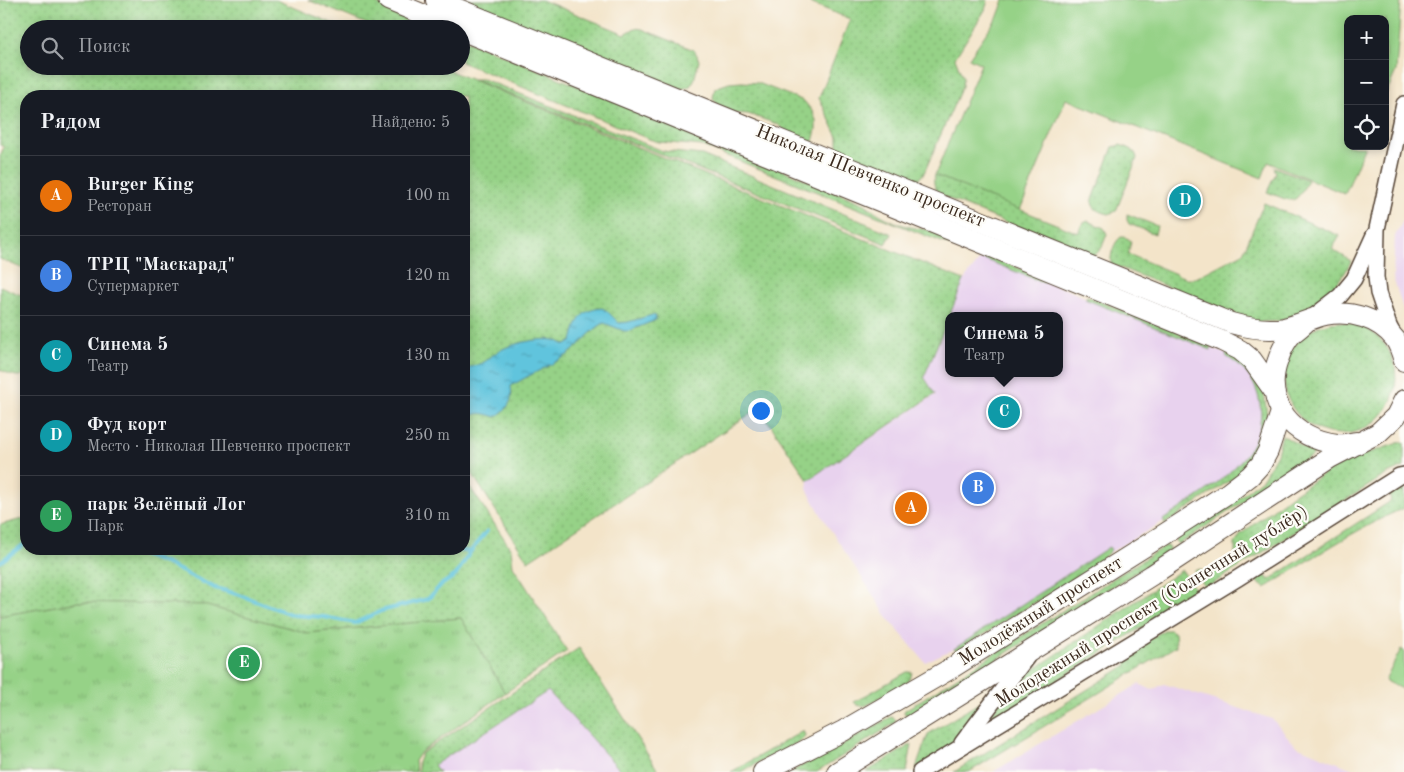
<!DOCTYPE html>
<html lang="ru">
<head>
<meta charset="utf-8">
<style>
	:root { --surface:#171b24; --page:#242831; --text:#f1f3f6; --muted:#9ea1a6; --line:#363941; --accent:#d1495b }
	body { margin:0; font-family:"Old Standard TT",serif; background:var(--page); color:var(--text) }
	.controls { position:absolute; right:15px; top:15px; display:grid; overflow:hidden; border-radius:10px; box-shadow:0 2px 8px #0003 }
	.controls button { width:45px; height:45px; display:grid; place-items:center; padding:0; border:0; border-bottom:1px solid var(--line); background:var(--surface); color:var(--text); font:25px sans-serif }
	.you { position:absolute; left:760px; top:410px; width:18px; height:18px; margin:-12px; border:4px solid #fff; border-radius:50%; background:#1a73e8; box-shadow:0 0 0 8px #1a73e833 }
	.badge { display:grid; place-items:center; width:32px; height:32px; border-radius:50%; background:var(--accent); color:#fff; font-size:16px; font-weight:700 }
	.pin { position:absolute; translate:-50% -50%; border:2px solid #fff; box-shadow:0 1px 5px #0006 }
	.popup { position:absolute; left:945px; top:312px; width:118px; height:65px; box-sizing:border-box; display:grid; place-content:center; border-radius:10px; background:var(--surface); filter:drop-shadow(0 1px 4px #0005); font-size:16px; white-space:nowrap; color:var(--muted) }
	.popup b { font-size:19px; color:var(--text) }
	.popup::after { content:''; position:absolute; left:50%; top:100%; margin-left:-10px; border:10px solid transparent; border-top-color:var(--surface) }
	.list { margin:0; padding:0; list-style:none }
	h2 { display:flex; justify-content:space-between; align-items:center; height:65px; margin:0; padding:0 20px; font-size:21px }
	h2 small { font-size:16px; font-weight:400; color:var(--muted) }
	.list li { display:grid; grid-template-columns:32px 1fr auto; gap:15px; align-items:center; box-sizing:border-box; height:80px; padding:0 20px; border-top:1px solid var(--line) }
	.list b { display:block; font-size:19px; white-space:nowrap }
	.list p { margin:0; font-size:16px; white-space:nowrap; color:var(--muted) }
	.list em { font-size:16px; font-style:normal; color:var(--muted) }
	.icon { flex:none; width:28px; height:28px; fill:none; stroke:currentColor; stroke-width:2; stroke-linecap:round; stroke-linejoin:round }
	.map { position:relative; flex:none; width:1404px; height:772px; overflow:hidden }
	.search { position:absolute; background:var(--surface); box-shadow:0 2px 8px #0003; left:20px; top:20px; width:450px; height:55px; display:flex; align-items:center; gap:12px; box-sizing:border-box; padding:0 18px; border-radius:28px; color:var(--muted); font-size:19px }
	.panel { position:absolute; background:var(--surface); box-shadow:0 2px 8px #0003; left:20px; top:90px; width:450px; height:465px; border-radius:20px }
	.map>svg:first-child { display:block }
	.built { fill:#e8d2ee }
	.grass { fill:url(#grass-dots); stroke:#687e52 }
	.park { fill:url(#park-tufts); stroke:#687e52 }
	.garden { fill:url(#garden-furrows); stroke:#687e52 }
	.pitch { fill:#96d287; stroke:#687e52 }
	.water { fill:url(#water-ripples); stroke:#4e777e }
	.lines { fill:none; stroke-linecap:round; stroke-linejoin:round }
	.stream { stroke:#60c4dd; stroke-width:4 }
	.minor-casing { stroke:#574638; stroke-width:18 }
	.major-casing { stroke:#574638; stroke-width:22 }
	.minor { stroke:#fff; stroke-width:15 }
	.major { stroke:#fff; stroke-width:20 }
	.labels { text-anchor:middle; dominant-baseline:central; stroke-width:4.5; stroke-linejoin:round; paint-order:stroke }
	.street-label { font-size:19px; fill:#3b2a1e; stroke:#fdfcf7 }
</style>
</head>
<body>
<div class="map">
<svg width="1404" height="772" viewBox="0 0 1404 772">
	<defs>
		<pattern id="grass-dots" width="8" height="8" patternUnits="userSpaceOnUse" patternTransform="scale(1.25)"><rect width="8" height="8" fill="#96d287"/><path d="M2 2h.1M6 6h.1" fill="none" stroke="#82b474" stroke-width="1.8" stroke-linecap="round"/></pattern>
		<pattern id="park-tufts" width="24" height="20" patternUnits="userSpaceOnUse" patternTransform="scale(1.25)"><rect width="24" height="20" fill="#96d287"/><path d="M3 7l-1-3M5 7V3M7 7l1-3M15 17l-1-3M17 17v-4M19 17l1-3" fill="none" stroke="#82b474"/></pattern>
		<pattern id="garden-furrows" width="10" height="10" patternUnits="userSpaceOnUse" patternTransform="scale(1.25)"><rect width="10" height="10" fill="#96d287"/><path d="M-1 1l2-2M0 10L10 0M9 11l2-2" fill="none" stroke="#82b474"/></pattern>
		<pattern id="water-ripples" width="26" height="14" patternUnits="userSpaceOnUse" patternTransform="scale(1.25)"><rect width="26" height="14" fill="#60c4dd"/><path d="M2 4q2-2 4 0t4 0M15 11q2-2 4 0t4 0" fill="none" stroke="#509fb3"/></pattern>
	</defs>
	<rect width="100%" height="100%" fill="#fdfcf7"/>
	<filter id="ink" filterUnits="userSpaceOnUse"><feTurbulence type="fractalNoise" baseFrequency=".02" numOctaves="2"/><feDisplacementMap in="SourceGraphic" scale="10" xChannelSelector="R" yChannelSelector="G"/><feConvolveMatrix kernelMatrix="1 2 1 2 8 2 1 2 1" color-interpolation-filters="sRGB"/></filter>
	<filter id="wash" filterUnits="userSpaceOnUse"><feTurbulence type="fractalNoise" baseFrequency=".0096" numOctaves="4" result="noise"/><feDisplacementMap in="SourceGraphic" scale="20" xChannelSelector="R" yChannelSelector="G"/><feGaussianBlur stdDeviation="1.12" result="paint"/><feColorMatrix in="noise" values="0 0 0 0 0 0 0 0 0 0 0 0 0 0 0 0 0 1.4 0 .05"/><feComposite in="paint" operator="in"/></filter>
	<g filter="url(#wash)">
		<rect width="100%" height="100%" fill="#f3e4c9"/>
		<g class="built">
			<polygon points="1404,219 1404,312 1393,277 1395,236"/>
			<polygon points="983,256 1231,356 1251,375 1264,409 1262,430 1251,455 1231,477 1171,517 1097,560 970,641 925,662 890,621 823,518 807,489 808,480 935,395 924,377 949,316 949,373 1059,373 1059,316 949,316 964,280"/>
			<polygon points="1139,684 1152,690 1164,684 1272,719 1296,746 1360,772 993,772"/>
			<polygon points="548,685 628,772 432,772 426,764"/>
		</g>
		<g class="grass">
			<polygon points="0,0 276,0 346,29 29,29 29,66 438,66 964,280 924,377 935,394 808,480 759,408 528,561 464,461 464,96 26,96 26,270 0,259 0,156 4,147 0,145"/>
			<polygon points="308,0 368,0 438,29 379,29"/>
			<polygon points="456,0 542,0 625,34 635,28 642,29 694,50 697,55 699,61 694,80 690,86 682,89"/>
			<polygon points="811,0 988,0 985,10 955,58 963,78 962,86 924,173 918,180 912,183 871,170 851,155 838,150 838,137 819,98 850,19 810,3"/>
			<path d="M461,38L865,204C885,220 903,227 928,230L1047,280L1044,283L702,146L659,142L649,139L461,62Z"/>
			<polygon points="472,79 483,79 663,151 702,155 892,234 886,244"/>
			<polygon points="742,82 758,83 804,101 812,111 816,120 816,130 813,142 796,139 777,124 748,114 729,113 719,107 713,98 715,88 729,83"/>
			<path d="M1120,145C1129,148 1135,149 1137,158L1116,211L1109,214C1102,212 1093,211 1092,202L1113,147Z"/>
			<path d="M1274,167L1308,180C1294,207 1294,202 1267,192L1276,173Z"/>
			<path d="M935,175L1078,233L1082,224L1088,221L1104,228L1107,234C1103,244 1100,256 1088,257L940,195C935,189 932,183 935,175Z"/>
			<path d="M1264,203L1340,236L1332,249L1351,261L1345,273L1330,291L1306,310L1280,321L1256,322L1111,264C1110,255 1114,242 1121,237C1125,237 1129,238 1131,242L1128,254L1188,279L1195,278L1243,253Z"/>
			<polygon points="1127,214 1157,226 1155,234 1129,224 1127,220"/>
			<path d="M0,286L26,297V373C18,380 9,373 0,370Z"/>
			<polygon points="1087,296 1211,346 1211,350 1085,299"/>
			<circle cx="1340" cy="378" r="56"/>
			<path d="M1227,352L1246,364L1264,393L1267,415L1265,429L1261,443L1255,455L1241,473L1165,524L1163,520C1200,494 1269,459 1260,404C1256,381 1246,369 1226,356Z"/>
			<polygon points="1282,435 1306,449 1316,453 1181,543 1178,544 1176,541 1177,538 1245,493 1263,478 1277,454"/>
			<polygon points="1401,442 1404,442 1404,467 1387,474 1206,588 1194,571 1201,569 1206,576 1235,557 1235,544 1241,534 1292,495 1331,469 1366,454"/>
			<polygon points="464,478 511,549 513,566 567,651 505,693 461,618 308,633 203,605 78,602 0,616 0,525 26,518 26,549 464,549"/>
			<path d="M1404,482V508C1355,529 1310,560 1265,588L1257,582V578L1261,574L1265,575L1269,580L1391,501L1389,494L1390,490L1398,484Z"/>
			<polygon points="1165,546 1168,546 1169,548 1169,551 908,715 905,714 904,712 905,710"/>
			<polygon points="1182,570 1197,593 981,728 1014,683"/>
			<polygon points="1164,630 1171,630 1175,633 1176,646 969,772 954,772 1127,665 1126,654"/>
			<polygon points="579,648 659,772 622,772 548,691 434,765 439,772 418,772 418,762 422,753"/>
			<path d="M907,672H912L911,676L908,681L867,705C862,706 858,707 854,702Z"/>
			<polygon points="992,695 951,746 916,768 928,734"/>
			<polygon points="891,717 894,718 896,720 895,723 817,772 790,772 837,748"/>
			<polygon points="803,731 805,735 803,739 799,742 740,772 731,772"/>
			<polygon points="912,744 907,772 866,772"/>
		</g>
		<polygon class="park" points="78,602 203,605 308,633 461,618 505,693 421,752 415,761 416,772 0,772 0,616"/>
		<polygon class="garden" points="1109,547 1111,550 1096,565 962,648 958,650 954,649"/>
		<g class="pitch">
			<polygon points="1004,0 1401,0 1396,71 1385,96 1385,19 1348,19 1348,146 1365,146 1345,194 1268,162 1262,178 1066,99 1020,210 935,175 981,64 969,58 998,16"/>
			<polygon points="1401,649 1404,651 1404,690 1385,681"/>
		</g>
		<path class="water" d="M602,308L606,310L619,323L628,322L652,315L656,316V320L629,331H624L604,323C590,331 581,344 569,354C551,366 530,374 511,386C513,402 509,407 496,417C480,412 478,412 464,420V370C471,366 475,366 482,363C487,361 490,357 494,354C507,344 539,337 555,340C558,341 562,344 566,345L572,341C577,322 579,310 602,308Z"/>
		<g class="lines">
			<g class="stream">
				<polyline points="126,549 167,564 215,588 237,594 293,615 324,617 355,623 381,611 428,599 441,585 456,575 470,552 487,531"/>
				<polyline points="454,549 470,552"/>
				<polyline points="0,562 26,543"/>
			</g>
		</g>
	</g>
	<g filter="url(#ink)">
		<g class="lines">
			<defs>
				<g id="minor">
					<polyline points="1313,317 1340,296 1354,279 1374,235"/>
					<polyline points="1393,334 1389,326 1378,293 1376,277 1377,229 1404,104"/>
					<polyline points="962,743 1027,657"/>
					<polyline points="920,772 1238,578 1399,476 1404,475"/>
				</g>
				<g id="major">
					<polyline points="388,0 458,29"/>
					<path d="M436,0L1231,323C1249,328 1266,331 1284,328C1298,325 1312,318 1325,315C1350,310 1379,318 1395,339C1399,345 1402,354 1404,361"/>
					<polyline points="461,30 1222,341 1240,350 1252,360 1274,391"/>
					<path d="M1305,323C1301,327 1297,330 1293,333C1286,340 1281,351 1278,360C1262,404 1294,439 1337,444C1343,445 1350,443 1356,442"/>
					<polyline points="763,772 843,731 950,669 1166,533 1228,493 1250,476 1261,464 1268,451 1281,412"/>
					<polyline points="837,772 1152,575 1330,458 1378,433 1396,416 1404,400"/>
				</g>
			</defs>
			<use href="#minor" class="minor-casing"/>
			<use href="#major" class="major-casing"/>
			<use href="#minor" class="minor"/>
			<use href="#major" class="major"/>
		</g>
	</g>
	<g class="labels">
		<g class="street-label">
			<text transform="translate(870 177) rotate(22)">Николая Шевченко проспект</text>
			<text transform="translate(1152 607) rotate(-32)">Молодежный проспект (Солнечный дублёр)</text>
			<text transform="translate(1041 612) rotate(-32)">Молодёжный проспект</text>
		</g>
	</g>
</svg>
<div class="controls">
<button>+</button>
<button>−</button>
<button><svg class="icon" aria-label="locate" viewBox="0 0 24 24"><circle cx="12" cy="12" r="6"/><path d="M12 2v4M12 18v4M2 12h4M18 12h4"/></svg></button>
</div>
<div class="you"></div>
<div class="pin badge" style="left:911px;top:508px;background:#e8710a">A</div>
<div class="pin badge" style="left:978px;top:488px;background:#3f7fe0">B</div>
<div class="pin badge" style="left:1004px;top:412px;background:#0f9aa8">C</div>
<div class="popup"><b>Синема 5</b>Театр</div>
<div class="pin badge" style="left:1185px;top:201px;background:#0f9aa8">D</div>
<div class="pin badge" style="left:244px;top:663px;background:#2e9e5b">E</div>
<div class="search"><svg class="icon" aria-label="search" viewBox="0 0 24 24"><circle cx="10" cy="10" r="6"/><path d="M15 15l6 6"/></svg>Поиск</div>
<section class="panel">
<h2>Рядом<small>Найдено: 5</small></h2>
<ul class="list">
<li><span class="badge" style="background:#e8710a">A</span><div><b>Burger King</b><p>Ресторан</p></div><em>100 m</em></li>
<li><span class="badge" style="background:#3f7fe0">B</span><div><b>ТРЦ &quot;Маскарад&quot;</b><p>Супермаркет</p></div><em>120 m</em></li>
<li><span class="badge" style="background:#0f9aa8">C</span><div><b>Синема 5</b><p>Театр</p></div><em>130 m</em></li>
<li><span class="badge" style="background:#0f9aa8">D</span><div><b>Фуд корт</b><p>Место · Николая Шевченко проспект</p></div><em>250 m</em></li>
<li><span class="badge" style="background:#2e9e5b">E</span><div><b>парк Зелёный Лог</b><p>Парк</p></div><em>310 m</em></li>
</ul>
</section>
</div>
</body>
</html>
